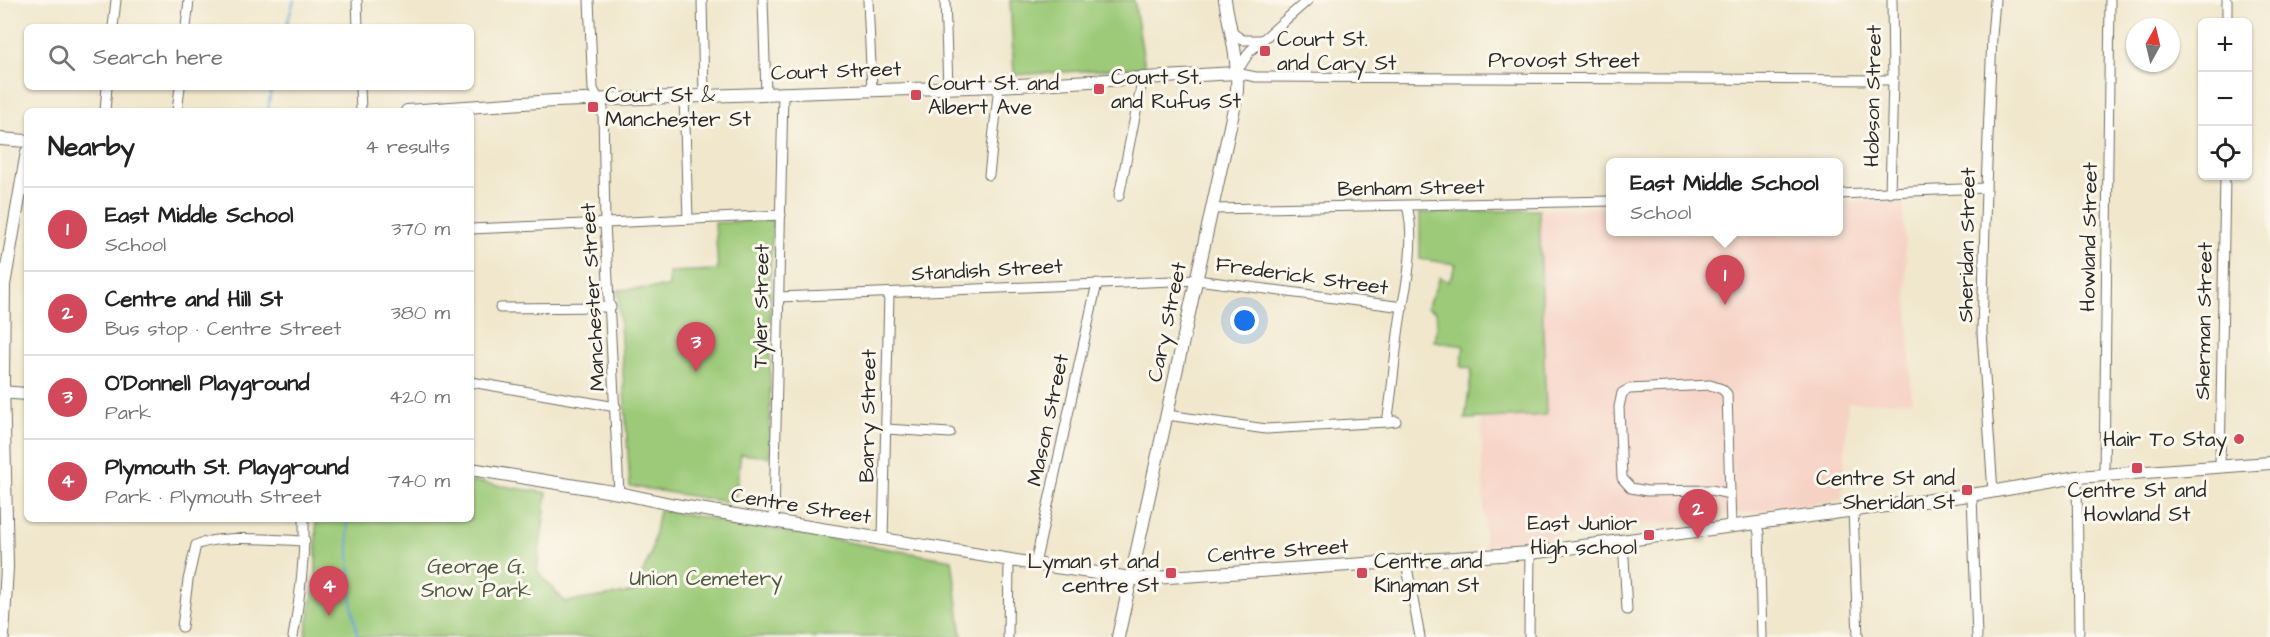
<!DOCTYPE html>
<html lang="en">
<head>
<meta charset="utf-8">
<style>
	:root { --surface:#fff; --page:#f6f6f6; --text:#222; --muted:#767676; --line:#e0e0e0; --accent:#d1495b }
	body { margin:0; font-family:"Architects Daughter",sans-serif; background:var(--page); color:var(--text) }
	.controls { position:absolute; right:18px; top:18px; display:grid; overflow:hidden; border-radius:9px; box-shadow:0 2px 4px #0004 }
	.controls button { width:54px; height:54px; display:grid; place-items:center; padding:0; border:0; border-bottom:2px solid var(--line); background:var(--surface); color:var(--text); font:30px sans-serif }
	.compass { position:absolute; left:2126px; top:18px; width:54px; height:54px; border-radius:50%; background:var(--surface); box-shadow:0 2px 4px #0004; rotate:8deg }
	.you { position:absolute; left:1245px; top:321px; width:21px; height:21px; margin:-15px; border:4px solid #fff; border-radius:50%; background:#1a73e8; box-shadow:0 0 0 9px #1a73e833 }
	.badge { display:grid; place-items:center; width:39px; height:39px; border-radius:50%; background:var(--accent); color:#fff; font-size:20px; font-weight:700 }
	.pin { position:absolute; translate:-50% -50px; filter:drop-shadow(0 2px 3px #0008) }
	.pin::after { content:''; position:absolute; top:32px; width:21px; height:18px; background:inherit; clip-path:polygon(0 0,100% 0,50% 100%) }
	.popup { position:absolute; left:1606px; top:158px; width:237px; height:78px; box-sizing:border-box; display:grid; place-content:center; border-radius:9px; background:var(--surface); filter:drop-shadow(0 2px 4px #0005); font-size:20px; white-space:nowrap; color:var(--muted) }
	.popup b { font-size:22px; color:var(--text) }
	.popup::after { content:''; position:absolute; left:50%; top:100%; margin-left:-12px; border:12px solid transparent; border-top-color:var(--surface) }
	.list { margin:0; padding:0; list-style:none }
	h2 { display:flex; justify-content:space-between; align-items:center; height:78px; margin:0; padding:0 24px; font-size:26px }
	h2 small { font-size:20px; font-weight:400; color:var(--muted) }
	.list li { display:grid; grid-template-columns:39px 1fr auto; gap:18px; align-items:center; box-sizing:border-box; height:84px; padding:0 24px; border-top:2px solid var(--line) }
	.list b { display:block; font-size:22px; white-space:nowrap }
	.list p { margin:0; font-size:20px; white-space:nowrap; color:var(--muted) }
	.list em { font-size:20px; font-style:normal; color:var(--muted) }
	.icon { flex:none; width:33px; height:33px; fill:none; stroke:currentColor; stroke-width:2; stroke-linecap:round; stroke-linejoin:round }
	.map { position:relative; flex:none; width:2270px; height:637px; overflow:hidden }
	.search { position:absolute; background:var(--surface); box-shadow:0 2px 4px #0004; left:24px; top:24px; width:450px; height:66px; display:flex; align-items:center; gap:15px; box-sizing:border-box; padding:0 21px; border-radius:9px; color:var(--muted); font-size:22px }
	.panel { position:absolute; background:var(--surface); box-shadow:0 2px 4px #0004; left:24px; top:108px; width:450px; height:414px; border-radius:9px }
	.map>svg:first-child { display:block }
	.built { fill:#f6d2c4 }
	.green { fill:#9cca78; stroke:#647a52; stroke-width:1.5 }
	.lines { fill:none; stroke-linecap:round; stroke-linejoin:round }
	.stream { stroke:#63a4d6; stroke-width:2 }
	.minor-casing { stroke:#706d63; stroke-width:11 }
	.major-casing { stroke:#706d63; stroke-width:14 }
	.minor { stroke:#fff; stroke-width:9 }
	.major { stroke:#fff; stroke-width:12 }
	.poi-dot { fill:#d1495b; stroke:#fbf7ec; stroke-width:2 }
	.labels { text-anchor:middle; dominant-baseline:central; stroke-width:6; stroke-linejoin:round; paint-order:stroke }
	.poi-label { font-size:21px; fill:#2b2b2b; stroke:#fbf7ec; text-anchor:start }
	.street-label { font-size:21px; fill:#2b2b2b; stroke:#fbf7ec }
	.park-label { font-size:21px; fill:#4d5b42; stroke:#fbf7ec }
</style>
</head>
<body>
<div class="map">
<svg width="2270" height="637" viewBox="0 0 2270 637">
	<rect width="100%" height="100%" fill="#fbf7ec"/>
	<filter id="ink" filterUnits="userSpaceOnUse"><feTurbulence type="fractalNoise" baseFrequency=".0167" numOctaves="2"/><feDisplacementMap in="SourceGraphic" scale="12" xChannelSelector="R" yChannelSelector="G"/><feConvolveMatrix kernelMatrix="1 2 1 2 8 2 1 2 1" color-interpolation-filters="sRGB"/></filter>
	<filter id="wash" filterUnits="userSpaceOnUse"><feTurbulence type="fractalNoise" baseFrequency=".008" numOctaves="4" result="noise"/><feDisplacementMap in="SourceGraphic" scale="24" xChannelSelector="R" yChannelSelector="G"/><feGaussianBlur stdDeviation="1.35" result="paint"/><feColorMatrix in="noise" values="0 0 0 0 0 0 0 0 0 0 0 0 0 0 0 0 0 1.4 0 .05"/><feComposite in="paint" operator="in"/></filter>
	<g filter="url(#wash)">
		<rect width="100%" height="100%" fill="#f0e7cc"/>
		<polygon class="built" points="1903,200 1912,401 1848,403 1842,500 1485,546 1481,418 1546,415 1539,210 1611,208 1611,232 1839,232 1839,202"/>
		<g class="green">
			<polygon points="1010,0 1134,0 1145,67 1014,75"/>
			<polygon points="1539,210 1546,415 1465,419 1472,369 1461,367 1464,346 1434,341 1437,325 1436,312 1427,308 1440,277 1449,282 1456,264 1420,259 1420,213"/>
			<polygon points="773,220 770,274 770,457 741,454 734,503 630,486 618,290 669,287 669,272 718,270 715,223"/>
			<polygon points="471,481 547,493 537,571 565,602 634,592 651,554 659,510 952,560 962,637 305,637 316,580 316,519 471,519"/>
		</g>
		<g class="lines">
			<g class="stream">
				<polyline points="286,27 294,0"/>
				<polyline points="268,111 271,87"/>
				<polyline points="347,519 352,607 358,637"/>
			</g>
		</g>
	</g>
	<g filter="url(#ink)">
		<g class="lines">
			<defs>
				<g id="minor">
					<polyline points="357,0 358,27"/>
					<polyline points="589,0 593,89 603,108 605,223 619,493"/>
					<polyline points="702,0 704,95"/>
					<polyline points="763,0 766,93"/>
					<polyline points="868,0 872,89"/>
					<polyline points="945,0 948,87"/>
					<polyline points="1308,0 1250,51 1236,73 1256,77 1893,80"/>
					<polyline points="2227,22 2227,0"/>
					<polyline points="113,27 116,0"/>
					<polyline points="186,27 189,0"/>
					<polyline points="1231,32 1243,40 1263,40"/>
					<polyline points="360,87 361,111"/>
					<polyline points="684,96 688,219"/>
					<polyline points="105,111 107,87"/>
					<polyline points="177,111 180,87"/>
					<polyline points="989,175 999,86"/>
					<polyline points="1890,193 1893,80 1892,0"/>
					<polyline points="1839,194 1986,188"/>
					<polyline points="1119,196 1143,77"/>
					<polyline points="1212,209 1611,201"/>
					<polyline points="471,229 781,215"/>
					<polyline points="779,297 1197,280 1403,307"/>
					<polyline points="500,308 611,307"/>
					<polyline points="471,382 616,407"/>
					<polyline points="1167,415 1266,429 1387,422"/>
					<path d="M1396,421L1387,422C1394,383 1395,342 1403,303C1409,274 1415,235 1407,206"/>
					<polyline points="886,429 950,433"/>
					<polyline points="2220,466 2225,176"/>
					<polyline points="2104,475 2110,0"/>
					<polyline points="2077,477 2079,631"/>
					<polyline points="1993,492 1982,332 1986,188 1992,36 1995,0"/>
					<polyline points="1730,494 1711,490 1647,491 1631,488 1622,478 1619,407 1622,393 1629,389 1710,385 1722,389 1727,394 1731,527"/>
					<polyline points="1972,495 1977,637"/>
					<polyline points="1853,510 1858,637"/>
					<polyline points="774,521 783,92"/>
					<polyline points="1756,523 1759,533 1762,637"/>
					<polyline points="883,539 889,294"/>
					<polyline points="1623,541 1627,610"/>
					<polyline points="1406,562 1420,637"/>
					<polyline points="1035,564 1097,283"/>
					<path d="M182,627L188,580L196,545C222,534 275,540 305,541"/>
					<path d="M293,637C300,598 305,559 304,519"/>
					<polyline points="1008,637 1009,560"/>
					<polyline points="1529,637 1530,553"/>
				</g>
				<g id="major">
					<polyline points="407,111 554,101 999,86 1236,73"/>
					<polyline points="0,139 27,141"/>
					<polyline points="0,392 27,394"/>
					<polyline points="471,469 619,493 675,505 1035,564 1138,579 1530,553 1984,493 2077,477 2270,463"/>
					<polyline points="3,637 7,567 3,381 4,285 27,152"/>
					<path d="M1118,637L1236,99C1241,68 1230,31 1225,0"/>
				</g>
			</defs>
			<use href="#minor" class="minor-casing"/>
			<use href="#major" class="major-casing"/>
			<use href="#minor" class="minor"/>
			<use href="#major" class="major"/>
		</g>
	</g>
	<g class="poi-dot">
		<rect x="1259" y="45" width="12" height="12" rx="3"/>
		<rect x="1093" y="83" width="12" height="12" rx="3"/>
		<rect x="910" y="89" width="12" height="12" rx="3"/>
		<rect x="587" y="101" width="12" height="12" rx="3"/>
		<circle cx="2239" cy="439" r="6"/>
		<rect x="2131" y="462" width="12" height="12" rx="3"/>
		<rect x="1961" y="484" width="12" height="12" rx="3"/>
		<rect x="1643" y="529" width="12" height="12" rx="3"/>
		<rect x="1165" y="567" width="12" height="12" rx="3"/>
		<rect x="1356" y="567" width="12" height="12" rx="3"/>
	</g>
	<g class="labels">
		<g class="poi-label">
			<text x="1277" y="39">Court St.<tspan x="1277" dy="24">and Cary St</tspan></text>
			<text x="1111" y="77">Court St.<tspan x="1111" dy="24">and Rufus St</tspan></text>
			<text x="928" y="83">Court St. and<tspan x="928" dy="24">Albert Ave</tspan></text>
			<text x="605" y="95">Court St &amp;<tspan x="605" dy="24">Manchester St</tspan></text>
			<text x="2227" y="439" text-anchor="end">Hair To Stay</text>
			<text x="1955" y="478" text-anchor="end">Centre St and<tspan x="1955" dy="24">Sheridan St</tspan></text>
			<text x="2137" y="490" text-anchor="middle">Centre St and<tspan x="2137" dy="24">Howland St</tspan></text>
			<text x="1637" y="523" text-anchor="end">East Junior<tspan x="1637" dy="24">High school</tspan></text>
			<text x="1159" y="561" text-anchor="end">Lyman st and<tspan x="1159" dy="24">centre St</tspan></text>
			<text x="1374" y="561">Centre and<tspan x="1374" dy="24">Kingman St</tspan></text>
		</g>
		<g class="street-label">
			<text x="1564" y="60">Provost Street</text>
			<text transform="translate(836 71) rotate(-2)">Court Street</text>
			<text transform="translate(1873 96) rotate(-89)">Hobson Street</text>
			<text transform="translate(1411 188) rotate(-1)">Benham Street</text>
			<text transform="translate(2089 237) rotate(-89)">Howland Street</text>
			<text transform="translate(1967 245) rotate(-89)">Sheridan Street</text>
			<text transform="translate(987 270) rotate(-3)">Standish Street</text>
			<text transform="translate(1302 276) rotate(8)">Frederick Street</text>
			<text transform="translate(593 297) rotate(-93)">Manchester Street</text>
			<text transform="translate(761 306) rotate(-89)">Tyler Street</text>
			<text transform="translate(2204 321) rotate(-89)">Sherman Street</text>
			<text transform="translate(1167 322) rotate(-78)">Cary Street</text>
			<text transform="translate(868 416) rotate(-89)">Barry Street</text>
			<text transform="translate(1048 420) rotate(-78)">Mason Street</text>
			<text transform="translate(801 506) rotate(9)">Centre Street</text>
			<text transform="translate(1278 551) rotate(-4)">Centre Street</text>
		</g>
		<g class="park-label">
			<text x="476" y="566">George G.<tspan x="476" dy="24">Snow Park</tspan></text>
			<text x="706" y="578">Union Cemetery</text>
		</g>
	</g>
</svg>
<div class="controls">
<button>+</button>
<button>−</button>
<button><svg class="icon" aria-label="locate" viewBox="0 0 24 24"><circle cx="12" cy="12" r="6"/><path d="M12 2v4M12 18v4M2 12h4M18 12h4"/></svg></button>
</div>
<svg class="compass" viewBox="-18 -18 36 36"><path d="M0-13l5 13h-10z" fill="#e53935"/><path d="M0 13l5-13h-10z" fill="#767676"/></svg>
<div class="you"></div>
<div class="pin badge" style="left:1725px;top:305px">1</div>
<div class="popup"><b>East Middle School</b>School</div>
<div class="pin badge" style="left:1698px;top:539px">2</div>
<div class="pin badge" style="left:696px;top:372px">3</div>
<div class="pin badge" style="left:329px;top:616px">4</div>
<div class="search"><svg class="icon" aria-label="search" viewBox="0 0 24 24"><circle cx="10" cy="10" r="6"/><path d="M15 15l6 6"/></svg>Search here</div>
<section class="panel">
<h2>Nearby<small>4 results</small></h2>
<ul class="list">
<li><span class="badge">1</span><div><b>East Middle School</b><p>School</p></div><em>370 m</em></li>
<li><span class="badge">2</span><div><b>Centre and Hill St</b><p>Bus stop · Centre Street</p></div><em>380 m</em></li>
<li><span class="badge">3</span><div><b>O'Donnell Playground</b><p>Park</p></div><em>420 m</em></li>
<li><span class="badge">4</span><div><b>Plymouth St. Playground</b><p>Park · Plymouth Street</p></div><em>740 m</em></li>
</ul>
</section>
</div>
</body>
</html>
